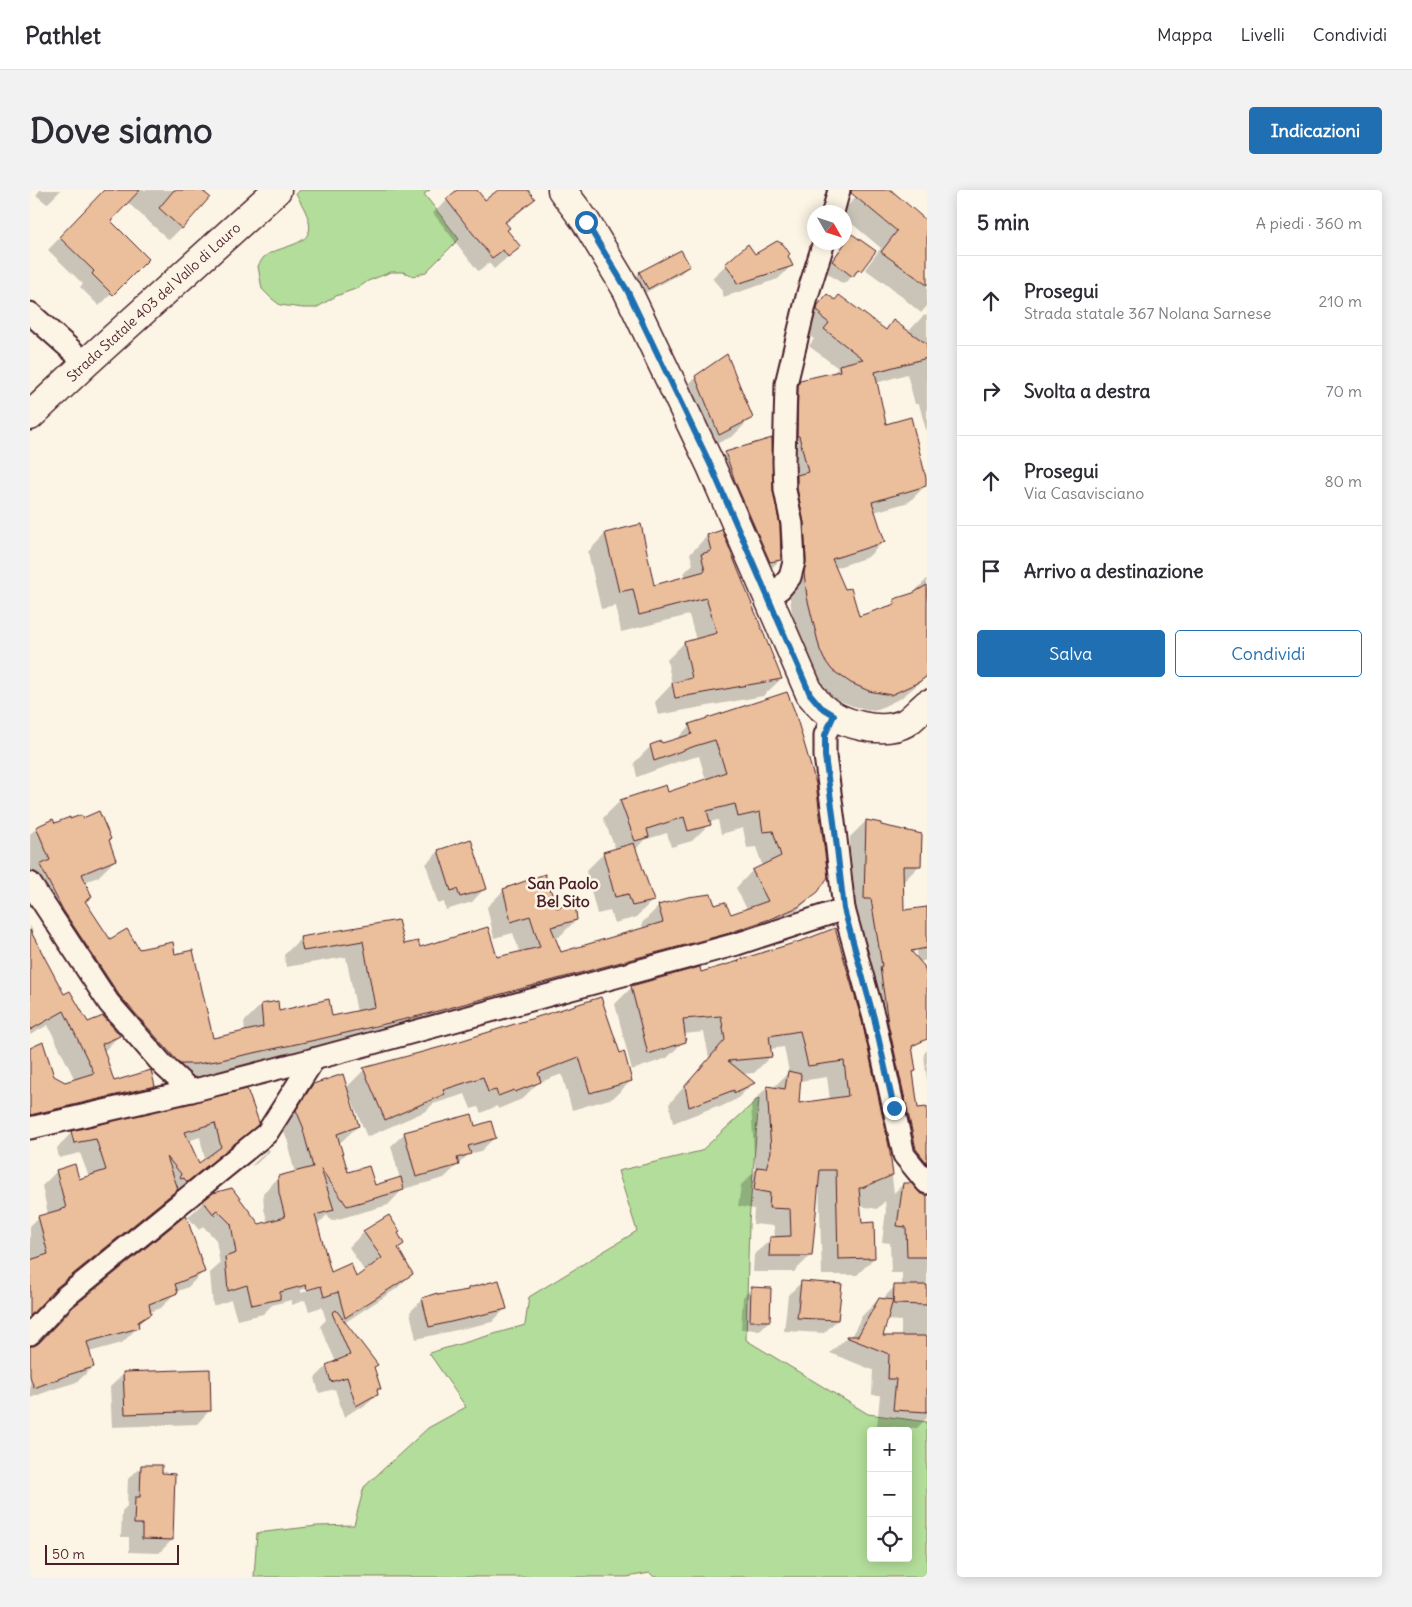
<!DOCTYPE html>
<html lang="it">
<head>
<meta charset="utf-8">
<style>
	:root { --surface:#fff; --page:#f2f2f3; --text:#2b2b33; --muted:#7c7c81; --line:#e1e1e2; --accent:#1f6fb2 }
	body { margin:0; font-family:Delius,sans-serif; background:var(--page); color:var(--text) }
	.controls { position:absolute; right:15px; bottom:15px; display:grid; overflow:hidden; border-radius:5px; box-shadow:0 2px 12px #0003 }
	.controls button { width:45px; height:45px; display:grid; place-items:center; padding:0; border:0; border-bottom:1px solid var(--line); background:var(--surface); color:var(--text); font:25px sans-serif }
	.compass { position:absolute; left:777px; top:15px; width:45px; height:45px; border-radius:50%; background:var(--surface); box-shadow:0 2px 12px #0003; rotate:129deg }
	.scale { position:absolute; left:15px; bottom:12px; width:134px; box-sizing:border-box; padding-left:5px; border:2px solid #4a1f2b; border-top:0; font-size:14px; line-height:18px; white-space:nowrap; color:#4a1f2b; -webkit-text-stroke:4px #fcf5e5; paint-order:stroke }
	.stop { position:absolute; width:15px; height:15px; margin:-11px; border:4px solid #1f6fb2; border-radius:50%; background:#fff }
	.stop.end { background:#1f6fb2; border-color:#fff; box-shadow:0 1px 5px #0008 }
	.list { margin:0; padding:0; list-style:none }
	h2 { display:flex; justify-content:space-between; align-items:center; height:65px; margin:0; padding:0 20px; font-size:21px }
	h2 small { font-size:16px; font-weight:400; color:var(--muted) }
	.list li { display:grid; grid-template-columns:32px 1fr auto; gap:15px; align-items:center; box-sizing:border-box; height:90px; padding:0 20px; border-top:1px solid var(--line) }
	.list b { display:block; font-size:19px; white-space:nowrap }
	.list p { margin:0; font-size:16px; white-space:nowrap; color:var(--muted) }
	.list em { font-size:16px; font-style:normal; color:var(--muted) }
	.actions { display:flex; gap:10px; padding:15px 20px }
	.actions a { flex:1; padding:11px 0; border:1px solid var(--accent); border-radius:5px; text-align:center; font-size:18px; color:var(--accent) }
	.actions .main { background:var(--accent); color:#fff }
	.icon { flex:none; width:28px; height:28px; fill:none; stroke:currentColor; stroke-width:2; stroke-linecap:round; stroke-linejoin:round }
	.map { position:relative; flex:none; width:897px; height:1387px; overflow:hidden; border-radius:5px }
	header { display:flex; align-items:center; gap:30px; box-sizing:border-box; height:70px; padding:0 25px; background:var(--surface); border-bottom:1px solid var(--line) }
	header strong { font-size:24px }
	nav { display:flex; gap:28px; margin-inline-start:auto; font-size:18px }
	.intro { display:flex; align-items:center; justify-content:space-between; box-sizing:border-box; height:120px; padding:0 30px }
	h1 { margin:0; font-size:35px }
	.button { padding:12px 22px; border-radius:5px; background:var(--accent); color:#fff; font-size:18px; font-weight:700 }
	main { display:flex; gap:30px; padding:0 30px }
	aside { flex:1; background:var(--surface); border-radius:5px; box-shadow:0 2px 12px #0003 }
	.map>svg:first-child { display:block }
	.green { fill:#b3dd9a; stroke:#7e7e62; fill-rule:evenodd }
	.shadow { fill:#0003; fill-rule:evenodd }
	.building { fill:#ebbf9b; stroke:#4a1f2b; fill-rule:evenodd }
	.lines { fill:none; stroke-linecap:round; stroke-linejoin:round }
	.street-casing { stroke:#4a1f2b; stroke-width:25 }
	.secondary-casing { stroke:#4a1f2b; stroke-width:31 }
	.street { stroke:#fcf5e5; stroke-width:21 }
	.secondary { stroke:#fcf5e5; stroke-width:28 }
	.route { stroke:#1f6fb2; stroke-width:6 }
	.labels { text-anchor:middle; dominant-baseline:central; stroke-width:5; stroke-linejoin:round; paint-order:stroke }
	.street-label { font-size:14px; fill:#4a1f2b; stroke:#fcf5e5 }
	.quarter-label { font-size:16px; font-weight:bold; fill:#4a1f2b; stroke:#fcf5e5 }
</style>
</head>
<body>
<header>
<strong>Pathlet</strong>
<nav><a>Mappa</a><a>Livelli</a><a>Condividi</a></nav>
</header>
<div class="intro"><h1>Dove siamo</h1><a class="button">Indicazioni</a></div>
<main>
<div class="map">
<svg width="897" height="1387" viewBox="0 0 897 1387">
	<rect width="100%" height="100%" fill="#fcf5e5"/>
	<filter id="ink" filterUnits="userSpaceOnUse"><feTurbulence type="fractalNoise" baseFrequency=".02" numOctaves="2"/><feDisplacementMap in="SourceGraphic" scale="10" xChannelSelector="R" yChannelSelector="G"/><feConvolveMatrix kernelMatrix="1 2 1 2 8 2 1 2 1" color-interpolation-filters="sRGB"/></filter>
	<g filter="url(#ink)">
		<g class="green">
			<path d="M271,0H400L394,4L429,49L396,82L384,86L373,82H361L338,91L328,98L306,106L286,118H273L250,115L241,108L232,99L228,76C230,73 232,69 234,67C248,55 285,57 279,32C277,22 270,12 266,3Z"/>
			<path d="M729,908L719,1032L716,1150L838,1224L897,1232V1387H624L620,1383L597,1387H224L227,1343L287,1336L324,1335L334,1297L398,1238L436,1217L399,1163L495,1135L499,1107L607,1041L588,981L671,961ZM841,1241H878V1368H841Z"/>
		</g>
		<g class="shadow">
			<polygon points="10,0 31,0 17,14 6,5"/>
			<polygon points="75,0 178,0 151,38 139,50 97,12 79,31 117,69 69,116 50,97 53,94 18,60"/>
			<polygon points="429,0 445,0 454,12 470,0 496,0 503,9 490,22 475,34 475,40 489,57 464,79 459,73 448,81 403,23"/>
			<polygon points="832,0 859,0 897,32 897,116 891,123 872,107 872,106 835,79 851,58 814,27 814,22 812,22"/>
			<polygon points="822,45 830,80 813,94 794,81 813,54"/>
			<polygon points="650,62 659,76 650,84 609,106 601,92 609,83"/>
			<polygon points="725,65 757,66 761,76 748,89 694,107 691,99 682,88 696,75"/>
			<polygon points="797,105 855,141 861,135 878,142 893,126 897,125 897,244 889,214 885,214 877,184 846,193 855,235 895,296 879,312 844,322 854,351 838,367 805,378 828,428 858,418 865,410 887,402 886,400 897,389 897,487 871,508 844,521 823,516 805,509 786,496 774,477 762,424 759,400 754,207 770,191 802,184 808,178 779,156 784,149 775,143 781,121"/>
			<polygon points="696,166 721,228 703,246 671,261 648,205 666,187"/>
			<polygon points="696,263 741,301 750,370 732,387 678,281"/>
			<polygon points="575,344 623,396 655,387 654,383 663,374 660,364 677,346 751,489 733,506 628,525 625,512 642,494 637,470 654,453 666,450 659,425 591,442 586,416 571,419 558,362"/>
			<polygon points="756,504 787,701 769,719 750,733 272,866 149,891 133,890 72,822 16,737 0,705 2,685 0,679 0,644 7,638 24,635 78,651 85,670 68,687 54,692 61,707 55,713 80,751 108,761 144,765 182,849 215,842 214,832 231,815 248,822 301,828 327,822 316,767 256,777 254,765 271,748 367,731 373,755 389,759 466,768 490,763 483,743 464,748 457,717 474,700 526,720 546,730 529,747 524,748 531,764 613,739 612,733 629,716 685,717 700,726 717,719 706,698 722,681 733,677 726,657 717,658 713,638 691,644 688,630 679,632 679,634 662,651 641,657 637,643 614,650 605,660 623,710 605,728 584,733 580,721 567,724 556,681 574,663 586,660 573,628 590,611 635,597 637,604 676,590 669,566 647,572 607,587 604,573 621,556 645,551 660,535"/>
			<path d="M836,631L890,675L873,692V721L888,757L897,714V770L889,772L887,853L881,859L885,881L882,883L887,920L897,918V1228L887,1238L847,1236L850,1205H842L843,1180L800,1163L817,1147H821L832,1126L849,1109L852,1110L865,1096L872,1097V1083H861L860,1053L852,1052L856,1021L855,1011L847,1019L830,1016L831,1034L844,1068L827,1085H792L789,992H787L781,1065L764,1082H723L724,1065L741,1049L745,1048L744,1036L723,1034L724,1019L708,1016L711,995L724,982L725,979L721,914L737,897L743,898L759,882L754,857L740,859L741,866L724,883L712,884L723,893L707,909L688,918L687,916L643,933L639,914L679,868L674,842L653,844L654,851L637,868L602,880L585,814L602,797L670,783L774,751L858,957L864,1003L872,995L880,994L889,1003L891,1002L869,976L818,725L820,647ZM888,757L886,769L882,764ZM797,887L800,910L768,914L770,891ZM856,1130L871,1131V1147H851Z"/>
			<polygon points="409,661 455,698 442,712 416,720 414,712 408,714 396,674"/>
			<polygon points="0,736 3,741 0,743 34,806 58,834 89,846 73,862 83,892 123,896 108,912 0,936 0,859 23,886 35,893 45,890 18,835 0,845"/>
			<polygon points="897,860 897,891 894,864"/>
			<path d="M589,864L601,891L583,908L542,920L532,884L508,893L492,909L468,919L467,916L451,923L448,917L441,919L435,904L403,914L396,921L337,947L322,910H320L328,936L312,951L309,953L317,984L344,996L370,989L361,956L375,943L445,937L465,947L451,961L439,964L414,988L373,999L358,1015L301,1031L297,1025L287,1035L300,1083L325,1089L335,1082L319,1057L334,1042L367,1043L373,1054L368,1059L382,1084L366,1099L314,1133L346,1175L343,1178L350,1198L346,1202V1205L334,1217L328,1218L314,1227L305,1199L289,1203L285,1188L297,1176L306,1172L290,1136L296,1130L292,1117L279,1121L275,1110L262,1115L261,1110L242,1115L233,1124L207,1130L201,1110L183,1116L180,1083L190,1074L186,1050L173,1036L169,1040L158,1027L174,1012L228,1035L238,1033L234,1019L233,1003L249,987L265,983L258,956L259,955L252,936L268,911L284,895L316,898L334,880ZM286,1096V1098L271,1103V1100Z"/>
			<path d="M216,901L227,934L210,950L141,1006L140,1005L131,1015L12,1111L0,1124V1036L9,1027L18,1024L12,996L27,981L48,991L59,987L50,963L29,968L27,958L42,942ZM170,947L175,970L168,975L158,951Z"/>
			<polygon points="239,959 240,961 226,974 221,976"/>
			<polygon points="174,1081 158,1097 146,1102 131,1118 120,1122 107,1136 108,1137 92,1153 59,1162 63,1177 47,1192 24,1199 0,1208 0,1157 8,1155 27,1134"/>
			<polygon points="772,1092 807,1130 794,1143 754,1141 758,1105"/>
			<polygon points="722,1098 739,1131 730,1140 711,1139 713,1107"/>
			<polygon points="438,1099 475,1119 462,1132 386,1149 380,1122 393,1109 436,1101"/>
			<polygon points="94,1184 180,1220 167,1234 82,1237 80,1197"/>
			<polygon points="112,1276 131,1285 142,1350 129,1363 99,1362 99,1347 91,1347 92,1321 97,1316 98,1289"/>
		</g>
		<g class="building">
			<polygon points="74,0 110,0 81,31 119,69 83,105 62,84 64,81 29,47"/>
			<polygon points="144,0 171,0 180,7 152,39 129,18"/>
			<polygon points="427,0 447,0 455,10 468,0 498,0 505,9 475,32 480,38 477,40 491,57 478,67 473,60 462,68 416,9"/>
			<polygon points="821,0 861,0 897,31 897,95 851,62 867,41 821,3"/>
			<polygon points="822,44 846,61 831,81 828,79 823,87 802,71"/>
			<polygon points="747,51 753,54 760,64 758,66 763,76 707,94 704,85 695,74 718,54 725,64"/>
			<polygon points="651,60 660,76 618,99 609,82"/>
			<polygon points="797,104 805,110 809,105 856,140 863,130 897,154 897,168 845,182 856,234 881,227 896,288 896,296 842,312 855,352 802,369 815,399 821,398 829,426 865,414 864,409 883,403 897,395 897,486 889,492 861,505 839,501 821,493 802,480 794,469 790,460 777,407 774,383 776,371 774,333 767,298 767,285 778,282 769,246 767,246 768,196 770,190 810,181 809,175 833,169 794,139 799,133 790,126 792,124 787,120 788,115"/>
			<polygon points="697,164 723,228 689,245 665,186"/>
			<polygon points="742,248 743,300 750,336 751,370 740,372 706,294 695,262"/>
			<polygon points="611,334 624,395 675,381 671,364 681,361 677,345 692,340 752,489 645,508 642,493 662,488 654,452 687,443 676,408 609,425 603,399 589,402 575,343"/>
			<polygon points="757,502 765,522 786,594 798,687 788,702 768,717 743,728 696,744 389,826 290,849 186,871 167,874 150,874 89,805 33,720 10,675 20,670 6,637 23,629 25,633 40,627 40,629 51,625 53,628 69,621 81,649 79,650 86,670 52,684 62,707 55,711 80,749 97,739 109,759 143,752 145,764 163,760 183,848 233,837 231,814 248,811 249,821 299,809 302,826 345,817 333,751 273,761 270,747 368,730 374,754 388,751 390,757 458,737 467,767 510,757 500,726 481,732 473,699 515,684 527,718 545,712 547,730 521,737 531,762 633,732 628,715 658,707 681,704 685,715 695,712 701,724 738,711 722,680 751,666 743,641 733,642 730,622 708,627 705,614 677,621 681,635 658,641 654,627 617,639 619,647 605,651 590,610 636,595 638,602 696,582 685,550 665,556 624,571 620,555 631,551 632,553 662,544 659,534"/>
			<polygon points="836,630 851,633 851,635 892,644 891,676 873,676 874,720 897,717 897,758 881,761 894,776 897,788 897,849 882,856 886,881 883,882 888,918 897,917 897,973 886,959 858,833 850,777 852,776 841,709 834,709"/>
			<polygon points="441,649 457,699 430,707 427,699 421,701 408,660"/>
			<polygon points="604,653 624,711 602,716 598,704 585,707 573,662"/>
			<polygon points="805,738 832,831 859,956 863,985 832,998 829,998 832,1033 844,1032 845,1068 808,1069 806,980 790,980 782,1066 739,1066 740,1047 761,1046 760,1019 739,1018 740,1003 724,1000 727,977 736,978 741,962 737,896 755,899 758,881 771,884 769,913 818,906 814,871 778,876 770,841 739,846 742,867 698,871 725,893 704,903 704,900 659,917 655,896 695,850 691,826 653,829 656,852 618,864 601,796 670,777 671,782 709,771 708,770 774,750"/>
			<polygon points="0,740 34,804 40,801 58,832 73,826 88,843 90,846 72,854 84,891 121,880 125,896 0,925 0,858 13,852 24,886 35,892 64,883 34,821 0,840"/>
			<polygon points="571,807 590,863 594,861 602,891 560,903 549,867 508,883 511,892 485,902 484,900 468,906 466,900 458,902 453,887 413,900 415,904 355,930 333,878 411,857"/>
			<polygon points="313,884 329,936 307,944 318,982 339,976 345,995 371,987 374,1000 317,1016 291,979 304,1020 285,1025 301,1082 321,1073 326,1087 352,1068 333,1041 359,1025 370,1042 368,1043 374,1054 368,1058 383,1084 315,1128 308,1102 294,1107 291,1096 277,1100 276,1095 250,1102 250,1109 222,1115 217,1095 198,1101 195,1067 206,1063 201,1034 187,1020 184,1022 185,1026 173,1011 183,1003 202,998 229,1034 255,1027 249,1003 248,986 283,977 273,940 274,939 266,920 283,894"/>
			<path d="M217,899L229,932L228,935L157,992L154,988L151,989L150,987L152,985L137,967L148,999L26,1098L0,1126V1070L18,1064L8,1026L36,1018L26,980L45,974L49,989L76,980L66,949L44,953L41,941ZM185,933L191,957L169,973L155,942Z"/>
			<polygon points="442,924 445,936 461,931 466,948 438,956 441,964 427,968 429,975 386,987 374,942"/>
			<polygon points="873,993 881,993 888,1001 892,1004 897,1005 897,1067 877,1067 876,1037 867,1036"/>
			<polygon points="156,1025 175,1082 145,1094 148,1103 119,1114 121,1124 108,1132 109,1138 57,1152 64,1177 41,1184 4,1198 0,1186 0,1156 4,1156 9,1153 43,1117"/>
			<polygon points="469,1090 477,1119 399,1137 392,1108 407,1103 408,1105 438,1100 438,1098"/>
			<polygon points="771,1091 812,1094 808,1130 767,1128"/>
			<polygon points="864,1095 897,1095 897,1115 863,1114"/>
			<polygon points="721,1097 741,1098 740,1131 720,1131"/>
			<polygon points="849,1108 863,1110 853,1146 897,1146 897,1222 863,1220 866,1189 858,1189 859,1164 816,1147 816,1146 828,1146"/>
			<polygon points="306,1120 348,1175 344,1177 351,1199 347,1199 348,1205 342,1207 326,1216 317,1187 301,1192 296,1175 320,1165 302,1123"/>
			<polygon points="180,1179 181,1221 95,1224 93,1182"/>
			<polygon points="111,1275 132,1275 132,1283 145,1284 143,1350 112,1349 112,1334 104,1334 105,1307 110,1307"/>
		</g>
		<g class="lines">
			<defs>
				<g id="street">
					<polyline points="803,22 809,0"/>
					<polyline points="0,123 56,173"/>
					<polyline points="738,406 750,399 760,387 764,372 762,334 755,300 754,272 756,194 778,103 794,52"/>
					<polyline points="0,693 79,813 133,875 161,901"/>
					<polyline points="814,719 844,828 874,965 897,993"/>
					<polyline points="0,938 161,901 284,869 707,754 814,719 804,632 795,566 795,545 804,525"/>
					<polyline points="0,1144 34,1108 237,943 284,869"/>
				</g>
				<g id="secondary">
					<path d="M532,0L556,32L597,100L681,276L780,504C784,508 787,513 790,516C809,534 853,546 877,532C884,527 891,519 897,514"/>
					<path id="s1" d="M0,226L56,173L247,0"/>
				</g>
			</defs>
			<use href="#street" class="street-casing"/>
			<use href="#secondary" class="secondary-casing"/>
			<use href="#street" class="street"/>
			<use href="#secondary" class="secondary"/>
		</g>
	</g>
	<g class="lines" filter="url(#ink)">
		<polyline class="route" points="556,32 597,100 681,276 780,504 791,517 804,525 795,545 795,566 804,632 814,719 844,828 864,918"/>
	</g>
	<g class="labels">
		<g class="street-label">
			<text stroke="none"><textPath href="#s1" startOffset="168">Strada Statale 403 del Vallo di Lauro</textPath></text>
		</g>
		<g class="quarter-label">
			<text x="533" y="693">San Paolo<tspan x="533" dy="18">Bel Sito</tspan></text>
		</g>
	</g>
</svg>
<div class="controls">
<button>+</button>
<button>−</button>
<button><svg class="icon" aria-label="locate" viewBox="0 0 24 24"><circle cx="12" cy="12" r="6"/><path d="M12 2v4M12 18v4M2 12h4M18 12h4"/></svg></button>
</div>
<svg class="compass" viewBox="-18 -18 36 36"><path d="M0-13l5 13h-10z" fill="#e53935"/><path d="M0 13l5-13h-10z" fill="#7c7c81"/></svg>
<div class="scale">50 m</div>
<div class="stop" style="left:556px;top:32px"></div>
<div class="stop end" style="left:864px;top:918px"></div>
</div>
<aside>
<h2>5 min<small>A piedi · 360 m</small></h2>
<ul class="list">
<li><svg class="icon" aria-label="ahead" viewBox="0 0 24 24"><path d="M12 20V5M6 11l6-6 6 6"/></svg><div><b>Prosegui</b><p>Strada statale 367 Nolana Sarnese</p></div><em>210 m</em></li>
<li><svg class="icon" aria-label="right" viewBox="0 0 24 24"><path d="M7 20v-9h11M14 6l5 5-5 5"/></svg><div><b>Svolta a destra</b></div><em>70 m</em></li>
<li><svg class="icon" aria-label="ahead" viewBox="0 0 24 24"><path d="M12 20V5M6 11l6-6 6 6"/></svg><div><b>Prosegui</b><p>Via Casavisciano</p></div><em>80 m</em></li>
<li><svg class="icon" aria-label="arrive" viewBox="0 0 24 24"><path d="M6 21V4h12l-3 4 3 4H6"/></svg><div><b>Arrivo a destinazione</b></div></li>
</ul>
<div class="actions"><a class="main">Salva</a><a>Condividi</a></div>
</aside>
</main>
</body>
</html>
